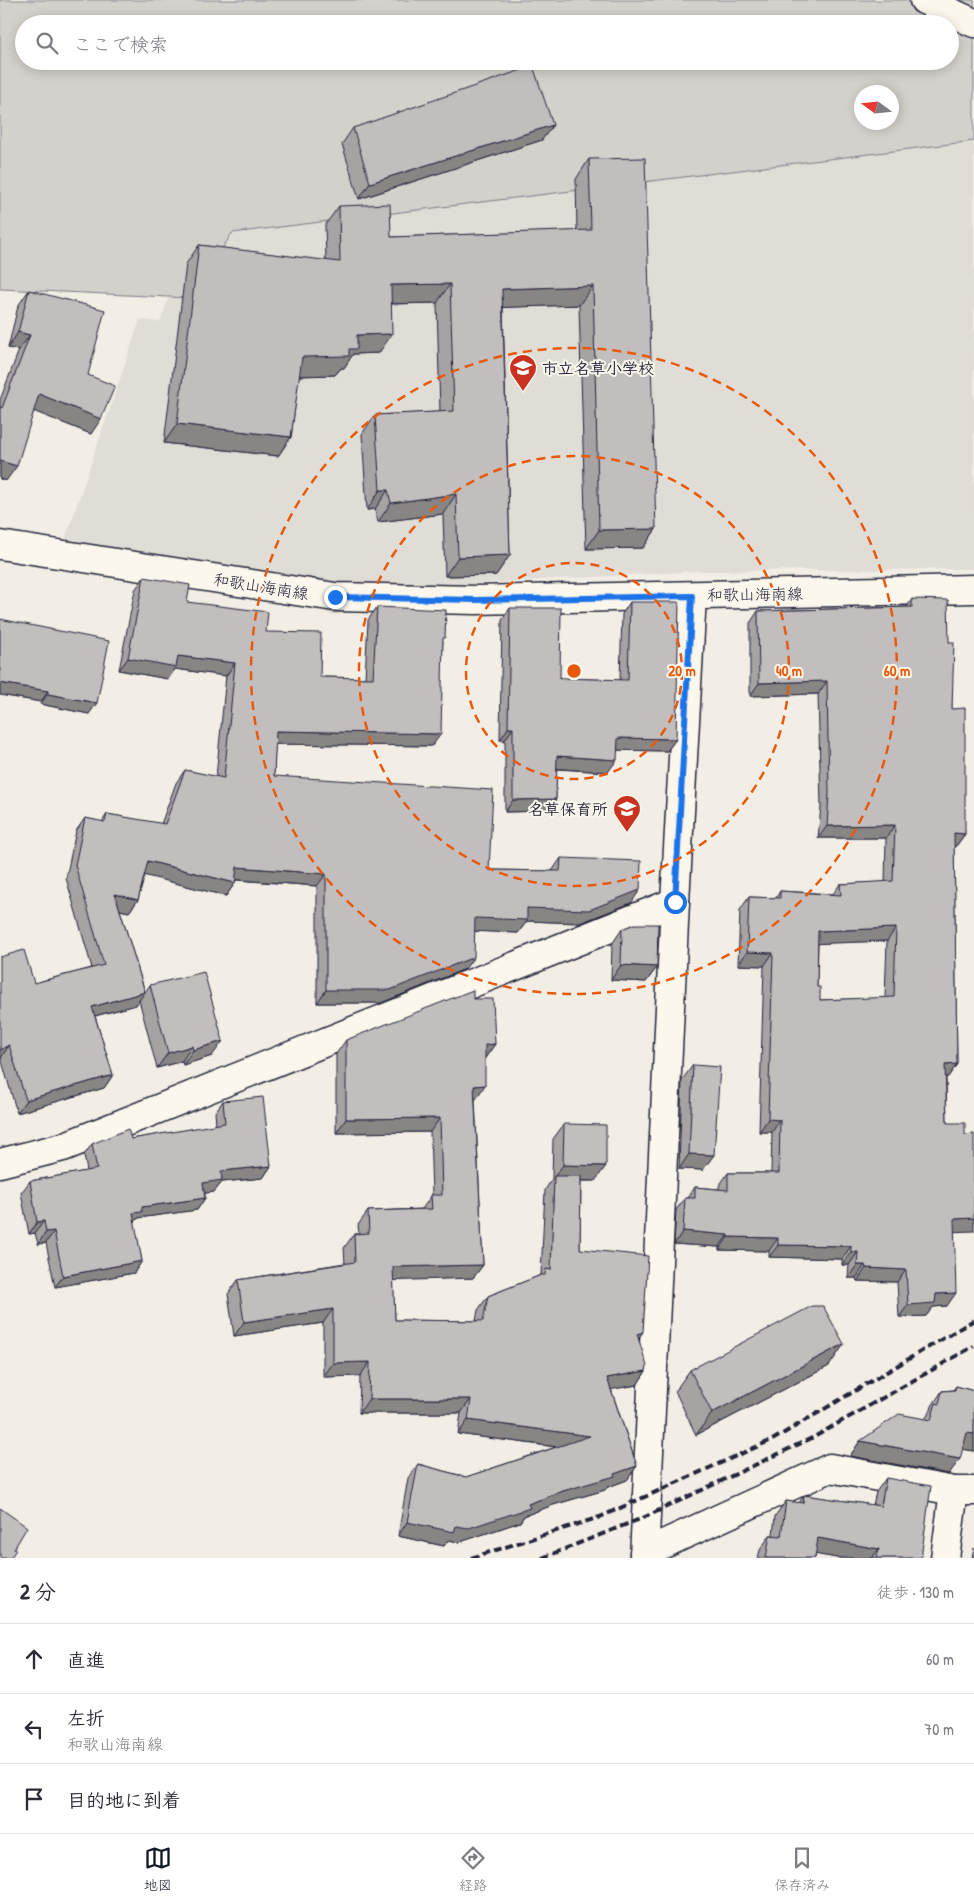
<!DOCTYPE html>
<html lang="ja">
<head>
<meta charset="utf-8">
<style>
	:root { --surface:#fff; --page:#f7f7f7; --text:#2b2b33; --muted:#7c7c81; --line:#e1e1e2; --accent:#111827 }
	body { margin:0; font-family:"Patrick Hand","Klee One",sans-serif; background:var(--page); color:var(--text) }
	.compass { position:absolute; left:854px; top:85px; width:45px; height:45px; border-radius:50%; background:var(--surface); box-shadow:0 2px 12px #0003; rotate:285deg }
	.stop { position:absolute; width:15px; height:15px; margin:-11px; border:4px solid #1a73e8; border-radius:50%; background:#fff }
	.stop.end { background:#1a73e8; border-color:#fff; box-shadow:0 1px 5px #0008 }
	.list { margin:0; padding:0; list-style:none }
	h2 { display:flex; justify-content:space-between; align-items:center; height:65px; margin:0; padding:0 20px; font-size:21px }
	h2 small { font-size:16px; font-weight:400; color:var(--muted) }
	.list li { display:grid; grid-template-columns:32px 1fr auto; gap:15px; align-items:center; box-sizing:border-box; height:70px; padding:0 20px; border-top:1px solid var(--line) }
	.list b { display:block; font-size:19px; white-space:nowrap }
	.list p { margin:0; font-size:16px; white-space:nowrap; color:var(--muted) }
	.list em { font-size:16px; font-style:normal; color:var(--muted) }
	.icon { flex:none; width:28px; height:28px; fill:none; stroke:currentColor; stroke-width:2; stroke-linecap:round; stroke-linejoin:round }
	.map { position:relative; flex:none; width:974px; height:1558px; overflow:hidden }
	.search { position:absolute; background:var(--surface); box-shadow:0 2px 12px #0003; left:15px; right:15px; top:15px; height:55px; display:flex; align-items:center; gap:12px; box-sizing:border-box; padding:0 18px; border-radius:28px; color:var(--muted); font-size:19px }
	.sheet { height:275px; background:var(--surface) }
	nav { display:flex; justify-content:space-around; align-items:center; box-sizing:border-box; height:70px; border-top:1px solid var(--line); background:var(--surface); font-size:14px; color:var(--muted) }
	nav a { display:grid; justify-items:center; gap:2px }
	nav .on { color:var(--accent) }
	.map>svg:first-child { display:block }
	.built { fill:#e0dcd6 }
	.green { fill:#d4d1cc; stroke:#7b7a84; fill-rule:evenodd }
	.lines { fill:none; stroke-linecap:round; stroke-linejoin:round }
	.street-casing { stroke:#22223b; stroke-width:31 }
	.secondary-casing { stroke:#22223b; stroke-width:31 }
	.street { stroke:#fbf7ec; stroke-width:28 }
	.secondary { stroke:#fbf7ec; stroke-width:28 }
	.rail { stroke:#22223b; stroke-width:4; stroke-dasharray:8 4; stroke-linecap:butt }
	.wall { fill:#a7a3a3; stroke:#22223b; fill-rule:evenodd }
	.shaded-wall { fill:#888585; stroke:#22223b }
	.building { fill:#c2bebe; stroke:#22223b; fill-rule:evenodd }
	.route { stroke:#1a73e8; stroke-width:6 }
	.ring { fill:none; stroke:#e8590c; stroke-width:2.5; stroke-dasharray:9 6 }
	.labels { text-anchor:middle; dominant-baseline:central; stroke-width:4; stroke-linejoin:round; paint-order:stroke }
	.poi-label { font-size:16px; font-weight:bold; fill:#22223b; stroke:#fbf7ec; text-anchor:start }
	.street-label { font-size:16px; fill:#22223b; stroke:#fbf7ec }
	.centre { fill:#e8590c; stroke:#fbf7ec; stroke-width:2.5 }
	.ring-label { font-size:15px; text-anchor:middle; font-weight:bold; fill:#e8590c; stroke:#fbf7ec; stroke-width:4; stroke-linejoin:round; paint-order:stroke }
</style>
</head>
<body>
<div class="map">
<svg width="974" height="1558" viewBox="0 0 974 1558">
	<rect width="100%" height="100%" fill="#f2eee5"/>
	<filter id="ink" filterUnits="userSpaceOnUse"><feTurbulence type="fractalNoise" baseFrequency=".02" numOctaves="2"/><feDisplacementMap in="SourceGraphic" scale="10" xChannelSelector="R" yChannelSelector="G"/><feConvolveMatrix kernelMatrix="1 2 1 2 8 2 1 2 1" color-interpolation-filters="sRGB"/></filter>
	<g filter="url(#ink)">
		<polygon class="built" points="892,109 974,142 974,569 701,571 411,587 301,581 65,540 140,320 160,322 185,251 343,186 862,122 892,122"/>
		<path class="green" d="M0,0H974V141L232,233L190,298L0,289ZM24,24H950V61H24ZM862,92H892V122H862Z"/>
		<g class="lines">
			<defs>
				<g id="street">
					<polyline points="924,0 974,23"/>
					<polyline points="0,1163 63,1147 675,902"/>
					<polyline points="644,1553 830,1468 954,1491 974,1491"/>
					<polyline points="644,1558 675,902 692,596"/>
					<polyline points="945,1558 954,1491"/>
				</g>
				<polyline id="secondary" points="0,545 335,597 476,600 974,589"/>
			</defs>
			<use href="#street" class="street-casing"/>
			<use href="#secondary" class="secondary-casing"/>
			<use href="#street" class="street"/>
			<use href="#secondary" class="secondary"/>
			<g class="rail">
				<polyline points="471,1558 600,1517 774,1439 974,1320"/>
				<polyline points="542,1558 645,1517 814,1437 974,1346"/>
			</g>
		</g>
		<g class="wall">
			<polygon points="353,128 542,140 359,199 342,144"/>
			<polygon points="589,159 656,529 643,548 586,549 579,305 503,307 510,555 496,575 445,576 443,514 378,522 375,509 367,510 362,434 375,415 440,412 437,303 391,304 379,353 353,354 344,368 341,368 335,375 299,376 291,437 278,456 164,443 186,264 199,245 326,261 325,225 339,206 391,237 577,231 576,179"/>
			<polygon points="29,290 88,375 91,434 34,411 6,481 0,479 0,400 19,350 8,348 18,306"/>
			<polygon points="144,577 187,602 266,632 320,677 365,678 368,620 377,607 443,641 432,746 275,744 274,776 489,870 552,871 561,858 631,903 580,923 527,921 518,933 475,931 465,969 381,1003 317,1003 317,886 236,880 235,883 226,896 145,875 138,900 129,912 120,910 145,992 150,985 212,1056 183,1065 182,1061 157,1068 139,1000 136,1005 95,1016 113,1075 104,1088 17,1113 1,1058 34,983 92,968 66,878 76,831 85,818 102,822 107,814 161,824 176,783 185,770 216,777 226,676 175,669 168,679 119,670 135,590"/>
			<path d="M912,599L949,642L952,709L965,834L956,846H954L957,1064L948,1077H946L947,1123L954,1231L947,1306L933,1307L926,1316L899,1317L897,1282L857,1281L856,1278H848L849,1265H842V1259L769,1257V1251L719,1250V1247L674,1244L676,1210L685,1198H688L695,1187L719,1189V1186L728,1173H771L772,1132H759L764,966L738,965L740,910L749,897L776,898L780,891L833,894L840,884L885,882L886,838H818L821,806L818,694L750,696V623L758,611L907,607ZM887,941L885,998L820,1000L817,987L818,943Z"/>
			<polygon points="630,602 676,739 667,751 617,750 608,772 556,769 556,799 547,811 505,812 505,740 500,740 502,620 510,608 560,678 620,680 622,614"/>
			<polygon points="0,619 89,714 40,704 41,702 0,695"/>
			<polygon points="622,929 657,967 646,982 611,980 612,944"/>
			<polygon points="473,999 495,1044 485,1058 475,1099 483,1265 473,1278 393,1280 395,1320 476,1321 478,1310 488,1296 541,1275 545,1190 552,1179 553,1139 564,1124 595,1181 581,1181 580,1249 638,1339 646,1371 637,1385 611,1389 637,1466 627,1480 608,1487 605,1490 553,1505 524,1516 520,1522 460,1542 448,1540 444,1546 398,1536 408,1478 418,1464 466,1477 556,1447 458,1434 461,1413 359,1413 360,1376 323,1377 323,1323 234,1336 228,1294 238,1280 345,1263 344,1248 354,1234 359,1234 358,1225 368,1211 422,1209 432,1195 430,1132 336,1133 336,1054 346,1040"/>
			<polygon points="693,1065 703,1170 679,1169 682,1080"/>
			<polygon points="223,1101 271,1166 263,1178 222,1182 214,1192 205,1193 205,1198 197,1210 138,1218 134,1223 142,1261 134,1273 55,1287 46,1243 38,1244 35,1233 29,1234 21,1193 30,1181 87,1171 84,1155 92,1144 131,1139 216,1125 215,1112"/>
			<polygon points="844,1344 829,1366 696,1435 675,1391 690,1370"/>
			<polygon points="956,1386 974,1391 974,1451 962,1449 949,1474 850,1456 860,1441 925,1419 931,1410 932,1406 942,1391 953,1390"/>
			<polygon points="886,1478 921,1558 837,1558 816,1554 815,1558 758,1558 760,1550 770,1535 773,1535 775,1516 786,1501 799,1503 804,1495 873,1505 876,1492"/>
			<polygon points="974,1548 974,1558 972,1558"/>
		</g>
		<g class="shaded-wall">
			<polygon points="553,125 542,140 359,199 370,183"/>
			<polygon points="450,284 437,303 377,304 391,285"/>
			<polygon points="593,286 579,305 489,308 502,289"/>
			<polygon points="18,332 30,335 19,350 8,348"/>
			<polygon points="392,334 379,353 353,354 344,368 341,368 335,375 288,376 302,357 357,335"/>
			<polygon points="39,394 101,419 91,434 28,409"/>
			<polygon points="177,424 291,437 278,456 164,443"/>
			<polygon points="0,461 17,466 6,481 0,479"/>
			<polygon points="380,490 388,490 375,509 367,510"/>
			<polygon points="456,494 443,514 378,522 391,503"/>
			<polygon points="656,529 643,548 586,549 599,530"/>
			<polygon points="510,555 496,575 445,576 458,557"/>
			<polygon points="178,656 235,663 226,676 175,669 168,679 119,670 128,658"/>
			<polygon points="827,681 818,694 750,696 759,683"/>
			<polygon points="0,683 48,691 41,702 0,695"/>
			<polygon points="48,694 97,703 89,714 40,704"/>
			<polygon points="508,728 513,728 505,740 500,740"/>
			<polygon points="276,731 441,734 432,746 267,744"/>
			<polygon points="618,738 676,739 667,751 609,750"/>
			<polygon points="557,756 617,760 608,772 548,768"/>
			<polygon points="556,799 547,811 505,812 513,800"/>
			<polygon points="895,825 886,838 818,838 827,826"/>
			<polygon points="954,833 965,834 956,846 945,846"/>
			<polygon points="148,861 235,883 226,896 139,874"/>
			<polygon points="237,867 326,874 317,886 228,879"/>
			<polygon points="640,890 631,903 580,923 527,921 518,933 466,931 475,918 527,908"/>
			<polygon points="115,894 138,900 129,912 107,907"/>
			<polygon points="896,928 887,941 809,944 818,931"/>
			<polygon points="747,952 773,953 764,966 738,965"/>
			<polygon points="474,957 465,969 381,1003 317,1003 326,990"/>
			<polygon points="621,965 657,967 646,982 611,980"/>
			<polygon points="145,992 136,1005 83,1019 92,1007"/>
			<polygon points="223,1041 212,1056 183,1065 193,1050"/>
			<polygon points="495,1044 485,1058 475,1058 485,1045"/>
			<polygon points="9,1045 1,1058 0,1058 0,1050"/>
			<polygon points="192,1046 182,1061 157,1068 168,1053"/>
			<polygon points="957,1064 948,1077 936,1078 945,1065"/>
			<polygon points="113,1075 104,1088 17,1113 26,1100"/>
			<polygon points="485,1085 476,1099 465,1100 474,1086"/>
			<polygon points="440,1118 430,1132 336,1133 346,1119"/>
			<polygon points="768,1119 780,1120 772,1132 759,1132"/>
			<polygon points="689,1154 714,1155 703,1170 679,1169"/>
			<polygon points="563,1165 606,1166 595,1181 554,1180 554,1177"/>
			<polygon points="271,1166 263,1178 222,1182 214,1192 195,1194 203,1183 221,1171"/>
			<polygon points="205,1198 197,1210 138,1218 134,1223 133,1213 142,1207"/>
			<polygon points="974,1218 974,1231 945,1232 954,1219"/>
			<polygon points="44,1221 35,1233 29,1234 37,1222"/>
			<polygon points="54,1231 46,1243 38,1244 46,1232"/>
			<polygon points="683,1231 728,1235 719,1247 674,1244"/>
			<polygon points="728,1237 778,1238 769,1251 719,1250"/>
			<polygon points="778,1245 851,1246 842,1259 769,1257"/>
			<polygon points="851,1252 858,1252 849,1265 842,1265"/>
			<polygon points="142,1261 134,1273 55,1287 63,1276"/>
			<polygon points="483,1265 473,1278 383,1281 393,1267"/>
			<polygon points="857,1265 865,1265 856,1278 848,1278"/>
			<polygon points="866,1268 906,1270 897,1282 857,1281"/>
			<polygon points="956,1293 947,1306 933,1307 926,1316 899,1317 908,1305 936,1294"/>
			<polygon points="333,1309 323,1323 234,1336 244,1322"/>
			<polygon points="643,1332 633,1346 637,1334"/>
			<polygon points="844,1344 829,1366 696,1435 712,1413"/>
			<polygon points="370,1362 360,1376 323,1377 333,1363"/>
			<polygon points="646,1371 637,1385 597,1392 607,1378"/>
			<polygon points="369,1399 471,1399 461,1413 359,1413"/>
			<polygon points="468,1420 590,1436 580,1450 458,1434"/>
			<polygon points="967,1433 974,1434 974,1451 956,1448"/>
			<polygon points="860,1441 960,1459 949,1474 850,1456"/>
			<polygon points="637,1466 627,1480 608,1487 605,1490 553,1505 524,1516 520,1522 460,1542 448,1540 444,1546 398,1536 407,1522 456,1526 528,1504 563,1491"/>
			<polygon points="818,1538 879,1549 872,1558 837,1558 808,1553"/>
		</g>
		<g class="building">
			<polygon points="533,66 553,125 370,183 353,128"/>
			<polygon points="645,158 656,529 599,530 593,286 502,289 510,555 458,557 456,494 391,503 388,490 380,490 375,415 454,411 450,284 391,285 392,334 357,335 357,349 349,349 349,356 302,357 291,437 177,424 199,245 340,262 339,206 390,204 391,237 591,230 589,159"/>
			<polygon points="29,290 105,310 88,375 115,386 101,419 39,394 17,466 0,461 0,407 2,408 30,335 18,332"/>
			<polygon points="144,577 190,585 187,602 268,612 266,632 321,633 320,677 373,678 377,607 446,610 445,638 443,638 441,734 276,731 274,776 493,790 489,870 560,871 561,858 641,861 640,890 589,910 527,908 527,920 475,918 474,957 390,990 326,990 326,874 237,867 235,883 148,861 138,900 115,894 145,992 92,1007 113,1075 26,1100 9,1045 0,1050 0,957 24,950 34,983 104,965 75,865 85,818 105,822 107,814 165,824 185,770 224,778 235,663 178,656 176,667 128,658"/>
			<path d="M912,599L948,600L949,642H954L952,709L965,708V834L954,833L957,1064L945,1065L947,1123H965V1135L974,1134V1218L954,1219L956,1293L936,1294L935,1303L908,1305L906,1270L866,1268L865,1265H857L858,1252H851V1246L778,1245V1238L728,1237V1235L683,1231L685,1198H695V1187L728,1190V1173H779L780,1120L768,1119L773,953L747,952L749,897L780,898V891L841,895L840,884L893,881L895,825L827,826L829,793L827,681L759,683L758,611L912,607ZM896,928L894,997L820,1000V987H817L818,931Z"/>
			<polygon points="630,602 679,602 676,739 618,738 617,760 557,756 556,799 513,800 513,728 508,728 510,608 561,608 560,678 628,680"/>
			<polygon points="0,619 109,641 97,703 48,694 48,691 0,683"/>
			<polygon points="635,924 658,924 657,967 621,965 622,929"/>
			<polygon points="204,972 223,1041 193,1050 192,1046 168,1053 150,985"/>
			<polygon points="473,990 473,999 493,999 495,1044 485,1045 485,1085 474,1086 483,1265 393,1267 395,1320 483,1321 488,1296 541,1275 545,1275 546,1269 551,1270 554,1176 581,1176 580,1249 648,1256 643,1332 637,1334 647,1366 646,1371 607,1378 637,1466 614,1474 615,1476 563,1491 528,1504 530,1508 469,1528 456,1526 454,1532 407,1522 418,1464 466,1477 590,1436 468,1420 471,1399 369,1399 370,1362 333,1363 333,1309 244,1322 238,1280 355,1262 354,1234 369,1233 368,1211 432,1209 431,1195 442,1195 440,1118 346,1119 346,1040"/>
			<polygon points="693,1065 720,1067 714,1155 689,1154"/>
			<polygon points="263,1097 271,1166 221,1171 222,1180 203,1183 205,1198 142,1207 142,1212 133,1213 142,1261 63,1276 54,1231 46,1232 44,1221 37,1222 30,1181 97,1169 92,1144 128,1129 131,1139 225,1123 223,1101"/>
			<polygon points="564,1124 606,1125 606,1166 563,1165"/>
			<polygon points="812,1306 823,1306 844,1344 712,1413 690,1370"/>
			<polygon points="956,1386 974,1391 974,1434 967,1433 960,1459 860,1441 899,1414 931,1420 936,1403 939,1404 942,1391 955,1390"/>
			<polygon points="886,1478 931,1486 921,1558 877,1558 879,1549 818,1538 815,1558 766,1558 770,1535 781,1536 786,1501 803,1503 804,1495 881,1506"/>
			<polygon points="0,1508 27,1527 14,1549 16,1550 10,1558 0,1558"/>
		</g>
	</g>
	<g class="lines" filter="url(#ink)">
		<polyline class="route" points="335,597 476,600 692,596 675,902"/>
	</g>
	<g class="ring">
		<circle cx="574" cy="671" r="108"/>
		<circle cx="574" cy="671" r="215"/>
		<circle cx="574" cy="671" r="323"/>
	</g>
	<defs>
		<symbol id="school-pin" viewBox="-11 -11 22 30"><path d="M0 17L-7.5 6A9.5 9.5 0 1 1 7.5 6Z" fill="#c8321e" stroke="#fbf7ec"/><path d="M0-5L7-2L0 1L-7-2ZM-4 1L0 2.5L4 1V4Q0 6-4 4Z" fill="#fff"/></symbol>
	</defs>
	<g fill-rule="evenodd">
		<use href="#school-pin" x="507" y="352" width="32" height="43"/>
		<use href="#school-pin" x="611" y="793" width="32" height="43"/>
	</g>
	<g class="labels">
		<g class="poi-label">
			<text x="542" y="368">市立名草小学校</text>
			<text x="608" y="809" text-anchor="end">名草保育所</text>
		</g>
		<g class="street-label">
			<text transform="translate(261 586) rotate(9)">和歌山海南線</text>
			<text transform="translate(755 594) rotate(-1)">和歌山海南線</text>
		</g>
	</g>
	<circle cx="574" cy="671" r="8" class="centre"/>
	<g class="ring-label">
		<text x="682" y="676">20 m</text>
		<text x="789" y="676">40 m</text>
		<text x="897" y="676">60 m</text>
	</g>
</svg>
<svg class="compass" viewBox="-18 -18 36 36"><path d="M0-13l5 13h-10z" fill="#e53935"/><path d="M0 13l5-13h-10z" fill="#7c7c81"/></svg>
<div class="stop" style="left:675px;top:902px"></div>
<div class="stop end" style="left:335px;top:597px"></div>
<div class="search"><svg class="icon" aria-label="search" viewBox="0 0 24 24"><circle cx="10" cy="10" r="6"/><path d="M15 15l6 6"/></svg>ここで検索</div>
</div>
<section class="sheet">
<h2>2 分<small>徒歩 · 130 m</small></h2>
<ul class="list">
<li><svg class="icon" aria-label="ahead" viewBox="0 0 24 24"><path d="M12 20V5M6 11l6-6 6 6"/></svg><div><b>直進</b></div><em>60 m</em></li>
<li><svg class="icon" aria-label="left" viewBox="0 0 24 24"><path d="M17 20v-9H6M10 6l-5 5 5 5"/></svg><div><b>左折</b><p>和歌山海南線</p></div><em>70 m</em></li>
<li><svg class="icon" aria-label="arrive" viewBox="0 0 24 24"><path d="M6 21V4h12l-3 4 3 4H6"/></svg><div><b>目的地に到着</b></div></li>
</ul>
</section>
<nav>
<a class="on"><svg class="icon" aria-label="map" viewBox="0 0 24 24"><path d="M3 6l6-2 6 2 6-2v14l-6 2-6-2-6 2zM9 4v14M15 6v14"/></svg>地図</a>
<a><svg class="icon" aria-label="directions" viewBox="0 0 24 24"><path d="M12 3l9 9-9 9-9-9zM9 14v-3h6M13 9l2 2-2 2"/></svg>経路</a>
<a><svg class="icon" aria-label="saved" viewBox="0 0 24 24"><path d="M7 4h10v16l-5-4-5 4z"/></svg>保存済み</a>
</nav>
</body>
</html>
